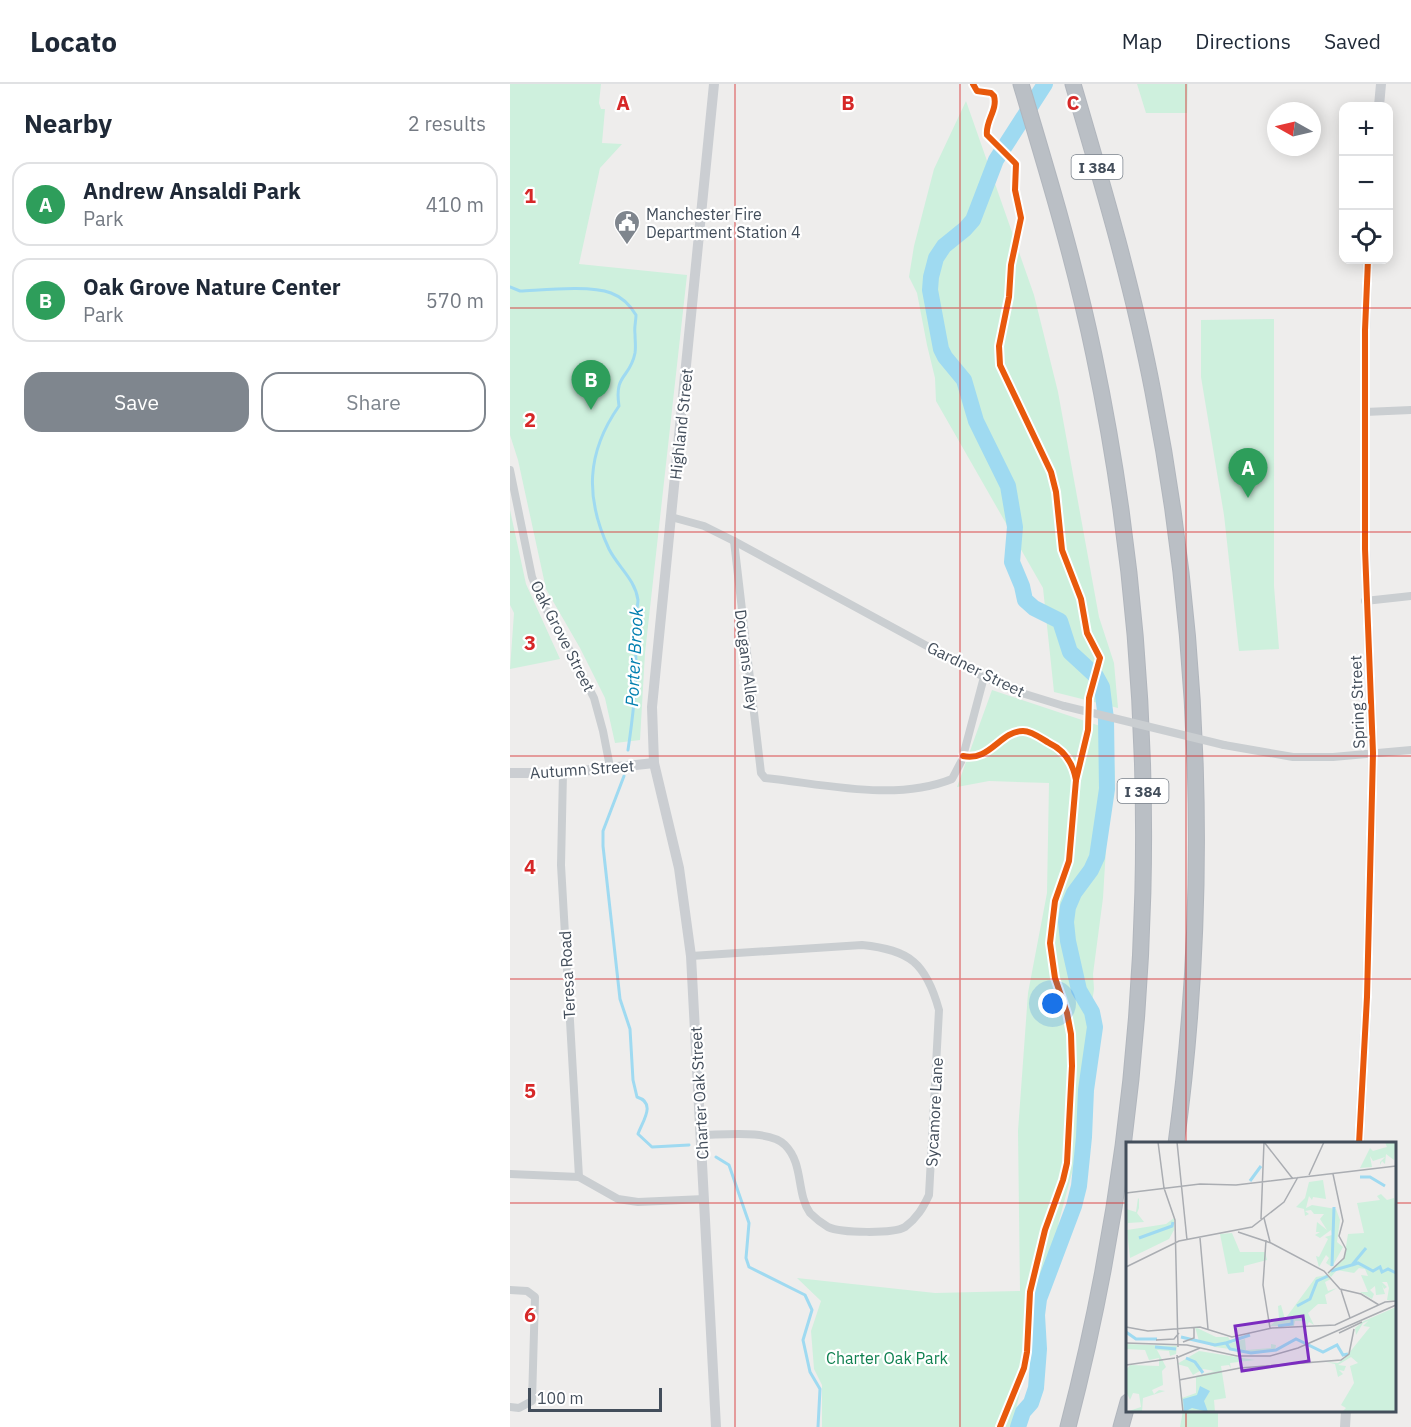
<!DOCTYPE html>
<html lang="en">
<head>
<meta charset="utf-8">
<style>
	:root { --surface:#fff; --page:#f6f6f7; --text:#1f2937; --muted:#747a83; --line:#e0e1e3; --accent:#7f868e }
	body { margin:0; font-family:"IBM Plex Sans",sans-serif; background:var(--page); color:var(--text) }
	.controls { position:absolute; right:18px; top:18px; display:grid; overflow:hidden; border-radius:12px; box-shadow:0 3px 15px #0003 }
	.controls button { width:54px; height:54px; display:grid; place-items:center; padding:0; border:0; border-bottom:2px solid var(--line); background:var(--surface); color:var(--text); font:30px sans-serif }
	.compass { position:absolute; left:757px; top:18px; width:54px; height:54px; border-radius:50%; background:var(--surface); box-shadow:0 3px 15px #0003; rotate:278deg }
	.scale { position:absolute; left:18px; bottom:15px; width:134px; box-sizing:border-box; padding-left:6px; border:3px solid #434e5b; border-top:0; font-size:16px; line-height:21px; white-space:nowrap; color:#434e5b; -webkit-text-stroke:4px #fff; paint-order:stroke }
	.you { position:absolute; left:543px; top:920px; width:21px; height:21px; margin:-15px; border:4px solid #fff; border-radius:50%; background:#1a73e8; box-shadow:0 0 0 9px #1a73e833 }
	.badge { display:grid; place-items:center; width:39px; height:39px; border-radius:50%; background:var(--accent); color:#fff; font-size:20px; font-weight:700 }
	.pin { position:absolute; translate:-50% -50px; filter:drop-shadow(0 2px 3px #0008) }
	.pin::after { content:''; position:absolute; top:32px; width:21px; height:18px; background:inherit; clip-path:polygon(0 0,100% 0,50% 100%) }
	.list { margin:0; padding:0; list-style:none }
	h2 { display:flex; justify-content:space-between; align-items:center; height:78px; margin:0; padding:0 24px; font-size:26px }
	h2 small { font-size:20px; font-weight:400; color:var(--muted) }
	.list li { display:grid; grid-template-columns:39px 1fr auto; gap:18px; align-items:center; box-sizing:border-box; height:84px; margin:0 12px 12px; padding:0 12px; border:2px solid var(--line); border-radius:18px }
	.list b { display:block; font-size:22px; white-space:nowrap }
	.list p { margin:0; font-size:20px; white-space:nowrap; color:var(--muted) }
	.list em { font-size:20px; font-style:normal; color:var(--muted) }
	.actions { display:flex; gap:12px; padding:18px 24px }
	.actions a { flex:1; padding:14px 0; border:2px solid var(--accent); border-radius:18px; text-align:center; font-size:21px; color:var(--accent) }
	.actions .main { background:var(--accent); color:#fff }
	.icon { flex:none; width:33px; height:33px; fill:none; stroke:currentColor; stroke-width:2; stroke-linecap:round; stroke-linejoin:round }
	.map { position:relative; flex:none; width:901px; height:1343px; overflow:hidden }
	header { display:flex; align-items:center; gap:36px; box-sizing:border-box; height:84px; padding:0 30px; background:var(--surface); border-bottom:2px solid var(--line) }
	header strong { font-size:28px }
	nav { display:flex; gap:33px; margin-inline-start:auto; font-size:21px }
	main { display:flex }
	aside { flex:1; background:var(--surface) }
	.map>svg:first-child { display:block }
	.green { fill:#cef0dd }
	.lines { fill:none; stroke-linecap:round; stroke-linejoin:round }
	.stream { stroke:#9fdaf1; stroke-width:3 }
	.river { stroke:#9fdaf1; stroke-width:16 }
	.highway-casing { stroke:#b1b6bd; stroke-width:17 }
	.street { stroke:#caced1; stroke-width:8 }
	.secondary { stroke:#cbced2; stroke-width:10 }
	.highway { stroke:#babfc5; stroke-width:15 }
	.street-bridge { stroke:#caced1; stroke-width:8 }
	.cycleway-casing { stroke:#fff; stroke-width:10 }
	.cycleway { stroke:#e8590c; stroke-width:6 }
	.grid { fill:none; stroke:#d62828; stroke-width:1.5; stroke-opacity:0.55 }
	.labels { text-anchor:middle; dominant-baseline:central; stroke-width:4.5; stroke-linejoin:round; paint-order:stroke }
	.shield { fill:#fff; stroke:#7b838c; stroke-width:1.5 }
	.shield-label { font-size:15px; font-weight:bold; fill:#434e5b }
	.poi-label { font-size:16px; fill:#434e5b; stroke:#fff; text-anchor:start }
	.street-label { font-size:16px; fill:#434e5b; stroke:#fff }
	.park-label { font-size:16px; fill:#0f8150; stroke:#fff }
	.water-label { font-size:18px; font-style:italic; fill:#007fb0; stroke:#fff }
	.inset-river { fill:none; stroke:#9fdaf1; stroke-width:3 }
	.inset-road { fill:none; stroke:#aaadb2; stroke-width:1.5 }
	.view { fill:#7b2cbf; fill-opacity:0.15; stroke:#7b2cbf; stroke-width:3 }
	.inset-edge { fill:none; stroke:#434e5b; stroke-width:3 }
	.grid-label { font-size:20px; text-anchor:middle; font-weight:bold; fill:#d62828; stroke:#fff; stroke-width:4.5; stroke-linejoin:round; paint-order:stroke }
</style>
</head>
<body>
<header>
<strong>Locato</strong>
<nav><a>Map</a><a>Directions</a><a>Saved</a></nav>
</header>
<main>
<aside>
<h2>Nearby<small>2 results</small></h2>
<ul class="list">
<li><span class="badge" style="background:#2e9e5b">A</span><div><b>Andrew Ansaldi Park</b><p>Park</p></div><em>410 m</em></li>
<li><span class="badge" style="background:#2e9e5b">B</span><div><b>Oak Grove Nature Center</b><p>Park</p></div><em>570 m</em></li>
</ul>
<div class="actions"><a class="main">Save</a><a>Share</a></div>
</aside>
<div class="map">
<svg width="901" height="1343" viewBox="0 0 901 1343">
	<rect width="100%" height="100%" fill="#eeedec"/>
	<g class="green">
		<polygon points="0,0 91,0 89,19 91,25 95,25 92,59 112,60 90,84 69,180 177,191 135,569 130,656 105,659 95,614 70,564 36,505 8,376 0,351"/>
		<polygon points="627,0 678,0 677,29 636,29"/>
		<polygon points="456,17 524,211 548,308 589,533 604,579 608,624 544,608 533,504 426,317 425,294 417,261 407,209 399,193 404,162 424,85"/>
		<polygon points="764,235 764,502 769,565 729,567 714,431 691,293 691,236"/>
		<polygon points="0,426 16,500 50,575 0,585 4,529 0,521"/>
		<polygon points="482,606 602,646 605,695 598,731 593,814 583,890 584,905 581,925 580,998 577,1018 569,1038 563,1085 549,1137 533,1226 521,1275 516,1282 502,1343 312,1343 312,1301 304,1285 301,1247 311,1217 287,1194 425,1209 510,1207 508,1047 518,909 537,809 539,699 479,697 447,703"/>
		<polygon points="673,1327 708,1327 708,1343 670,1343"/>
	</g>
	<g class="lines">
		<g class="stream">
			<path d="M0,203L10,207C33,206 80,201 101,209C112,213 120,221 126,231C126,237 124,243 125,250C125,256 126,263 125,269C120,295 104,289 109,322C76,369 75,414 99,465C108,483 125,495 128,516C128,523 124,535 124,543C124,555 126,568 126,580C126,607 122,639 118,666"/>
			<path d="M114,692L93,747V762L110,915L120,945L123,996L127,1013C147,1019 132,1038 128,1050L142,1063L179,1061"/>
			<polyline points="206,1073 219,1081 239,1139 236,1174 239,1183 295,1211 302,1226 293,1256 300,1288 310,1305 308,1343"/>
		</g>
		<polyline class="river" points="508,1343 513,1328 521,1319 526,1304 529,1265 527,1231 529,1215 564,1122 569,1102 574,1053 576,1006 585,943 582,928 569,906 558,857 556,838 558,823 564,809 581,786 587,773 597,705 596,635 592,603 586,592 560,568 550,537 524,524 515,516 512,502 502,478 505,443 498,402 466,337 454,296 435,273 431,265 420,206 421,193 426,174 434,162 455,145 463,136 486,76 535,0"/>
		<defs>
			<g id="highway">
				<path d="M511,0C538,90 565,179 584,271C658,625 649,993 558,1343"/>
				<path d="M563,0C593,102 623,203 643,308C691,554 700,810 666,1060"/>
				<polyline points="611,1343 618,1318"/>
			</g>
		</defs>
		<use href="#highway" class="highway-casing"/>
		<g class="street">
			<polyline points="855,328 901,326"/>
			<polyline points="0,386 22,493 32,518 58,563 84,614 93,647 100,683"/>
			<polyline points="161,433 194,442 224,457 474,593 515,610 554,622"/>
			<path d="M224,457L251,689L255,694C314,700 385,718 442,695L452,676L474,593"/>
			<polyline points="855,517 901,512"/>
			<polyline points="714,661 783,673 823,673 901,666"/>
			<polyline points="53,689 51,781 69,1093"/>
			<path d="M181,872L352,861C400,866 416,879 429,926L419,1111C413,1124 407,1134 395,1143C383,1150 331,1149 318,1143C313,1140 304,1133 300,1129C286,1109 294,1080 275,1061C260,1045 212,1051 191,1051"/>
			<polyline points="0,1090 69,1093 108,1115 128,1118 194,1115"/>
			<polyline points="0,1206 17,1207 25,1213 22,1317 9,1324 0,1323"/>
		</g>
		<g class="secondary">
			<polyline points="204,0 142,623 144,679 169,784 181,872 206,1343"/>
			<polyline points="869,22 871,0"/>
			<polyline points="0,689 53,689 144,679"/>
			<polyline points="849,1060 857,913 863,669 855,465 855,246 858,176"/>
			<polyline points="835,1343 836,1326"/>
		</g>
		<use href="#highway" class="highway"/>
		<polyline class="street-bridge" points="554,622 714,661"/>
		<defs>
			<g id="cycleway">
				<path d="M463,0L467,7L481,9L484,12C488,26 475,37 477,51L506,80L505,106L511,134L501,181L499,213L489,262L490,281L541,388L546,408L552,466L571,515L577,549L590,574L579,614L578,646L566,696L559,777L545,817L540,859L545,894L557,929L561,950L562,982L557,1079L553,1096L535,1146L520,1208L517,1268L514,1284L490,1343"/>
				<path d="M453,672C480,678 490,647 513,647C522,647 532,655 539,659C554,666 563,679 566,696"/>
				<polyline points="849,1060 857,913 863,669 855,465 855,246 858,176"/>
			</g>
		</defs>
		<use href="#cycleway" class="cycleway-casing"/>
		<use href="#cycleway" class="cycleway"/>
	</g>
	<path class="grid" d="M225,0V1343M450,0V1343M676,0V1060M0,224H901M0,448H901M0,672H901M0,895H901M0,1119H618M884,1119H901M676,1326V1343"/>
	<defs>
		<symbol id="civic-pin" viewBox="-11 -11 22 30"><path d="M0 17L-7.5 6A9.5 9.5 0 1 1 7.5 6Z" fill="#7f868e" stroke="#fff"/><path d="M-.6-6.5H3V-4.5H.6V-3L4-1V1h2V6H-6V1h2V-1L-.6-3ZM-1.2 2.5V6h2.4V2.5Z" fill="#fff"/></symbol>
	</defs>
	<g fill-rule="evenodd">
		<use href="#civic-pin" x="102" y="124" width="30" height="40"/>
	</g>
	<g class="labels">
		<g class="shield">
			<rect x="561.5" y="71" width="51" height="24" rx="4.5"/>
			<rect x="607.5" y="695" width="51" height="24" rx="4.5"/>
		</g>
		<g class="shield-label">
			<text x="587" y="83">I 384</text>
			<text x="633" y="707">I 384</text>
		</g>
		<g class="poi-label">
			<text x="136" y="130">Manchester Fire<tspan x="136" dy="18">Department Station 4</tspan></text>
		</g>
		<g class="street-label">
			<text transform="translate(171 340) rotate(-84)">Highland Street</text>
			<text transform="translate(53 552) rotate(63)">Oak Grove Street</text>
			<text transform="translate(237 576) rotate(83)">Dougans Alley</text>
			<text transform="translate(466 585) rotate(26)">Gardner Street</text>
			<text transform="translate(847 618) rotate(-92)">Spring Street</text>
			<text transform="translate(72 685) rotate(-4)">Autumn Street</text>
			<text transform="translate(57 891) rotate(-93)">Teresa Road</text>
			<text transform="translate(189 1009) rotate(-93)">Charter Oak Street</text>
			<text transform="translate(424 1028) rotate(-87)">Sycamore Lane</text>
		</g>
		<g class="park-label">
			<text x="377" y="1274">Charter Oak Park</text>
		</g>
		<g class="water-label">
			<text transform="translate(124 573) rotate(-87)">Porter Brook</text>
		</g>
	</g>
	<g transform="translate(616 1058)">
		<rect width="270" height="270" fill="#eeedec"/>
		<path d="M259,0H270L268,18L260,12L259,22L256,19L254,23V20L259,15L247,19L244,14L246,25L234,26L244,6L247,9L257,6L261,5ZM197,38L200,57L187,55L186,58L183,54L180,66L186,63L210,67L214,78L211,100L217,105L206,125L200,121L203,116L200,113L193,125L190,114L193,115L202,97L199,95L206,93L205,88L194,96L189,93L194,90H190L191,80L201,88L194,77L198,72H188L185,68L179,69L183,72L179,74L178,67L170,65L179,56L183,40ZM255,52L261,58L268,56L270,68V159L261,158L263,146L261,140H256L261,145L258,147L256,143L259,152L250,153L249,144L244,148L248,152L246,157L234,150H242L235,133L242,134L239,127L233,126L228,131L211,128L205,135L202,131L218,117L222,92L238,91L231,61L254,58L251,54ZM12,56L13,57V66L11,71L18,80L2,81V85L0,67L10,70ZM48,76V88L43,97L4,116L1,88L40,82ZM106,91L114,110H139L141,118L118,124V130L102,132L94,92ZM201,133L205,137L199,140L202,149L211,146L199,153L201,162H192L182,171L188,183L183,180L181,184L179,179H169L168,184H144L153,176L152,164L155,163L159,177L190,135ZM270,165V270H216L220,266L215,263L228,241L224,224L232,221L225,215L212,223L220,224L218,229L213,228L217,232L212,235L209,222L200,220L212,221L219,216L244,185L237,184L242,179L237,181L230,193L229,186L238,179ZM69,185L90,195H102L106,201L119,197L120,208L145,206V202L150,203L149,209L126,210L89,205L73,199ZM0,202L51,204L50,212L44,214L43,209L31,208L40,225L36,229L37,243L26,248L28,252L33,248L39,249L17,256L16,270H0L15,265L13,252L7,251L4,258L0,249V228L4,223L33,224V216L23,218L19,208L0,207ZM73,209L129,218L104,221L105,227L103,223L95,224L100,256L88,258L89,270H58L56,256L70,251V234L89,229L77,227L67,233L62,225L51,222Z" fill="#cef0dd"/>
		<path d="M74,244L84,249L78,259L82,270L66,266L58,270L57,257L71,253Z" fill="#9fdaf1"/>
		<path class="inset-river" d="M234,35H244L259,44M124,39L135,24M13,96L46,84L47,80M226,123L232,121L247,129L254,125L256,130L262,127L270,131M206,124L208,65M205,129L226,123L240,106M171,164L184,157L191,139L202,134M152,184L166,182V176M0,190L10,197H31M55,195L89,203L100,201L104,207L125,211L150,208L170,197L197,210L211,203L217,213L222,212M100,201L124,193M29,205L50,207M60,216L69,220L77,231"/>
		<path class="inset-road" d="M32,0L38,46L49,78L52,205M51,0L61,98M138,0L167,37M183,33L198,0M0,51L74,42L110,43L270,24M138,76L144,100M135,77L138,0M112,90L145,101L198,129L214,147L235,152L253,163M74,96L82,187M140,98L137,143L144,186M0,125L53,99L126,85L158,60L172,35M202,131L218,116L220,107L213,94L217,79L207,32M215,148L224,176M0,185L22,189L74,185L106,195L146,186L209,183L259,160L270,159M213,191L236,180M30,198L48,197L53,191M57,200L68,196V185M0,201L61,203L111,214H144L172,206L270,163M51,213L57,270M50,216L74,206M0,223L49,216M53,238L114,226L215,218L223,212L228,187"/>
		<path class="view" d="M177,174L183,219L116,229L109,184Z"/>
		<rect width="270" height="270" class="inset-edge"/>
	</g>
	<g class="grid-label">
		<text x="113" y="26">A</text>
		<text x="338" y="26">B</text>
		<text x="563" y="26">C</text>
		<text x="20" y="119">1</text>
		<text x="20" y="343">2</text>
		<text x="20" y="566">3</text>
		<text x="20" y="790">4</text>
		<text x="20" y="1014">5</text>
		<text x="20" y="1238">6</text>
	</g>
</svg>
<div class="controls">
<button>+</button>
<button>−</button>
<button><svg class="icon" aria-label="locate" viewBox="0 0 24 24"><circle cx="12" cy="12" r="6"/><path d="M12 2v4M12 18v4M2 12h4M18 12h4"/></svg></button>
</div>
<svg class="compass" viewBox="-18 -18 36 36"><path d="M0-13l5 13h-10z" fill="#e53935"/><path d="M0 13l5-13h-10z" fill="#747a83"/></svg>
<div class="scale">100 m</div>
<div class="you"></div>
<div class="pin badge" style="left:738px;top:414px;background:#2e9e5b">A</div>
<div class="pin badge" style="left:81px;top:326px;background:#2e9e5b">B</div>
</div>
</main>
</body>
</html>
